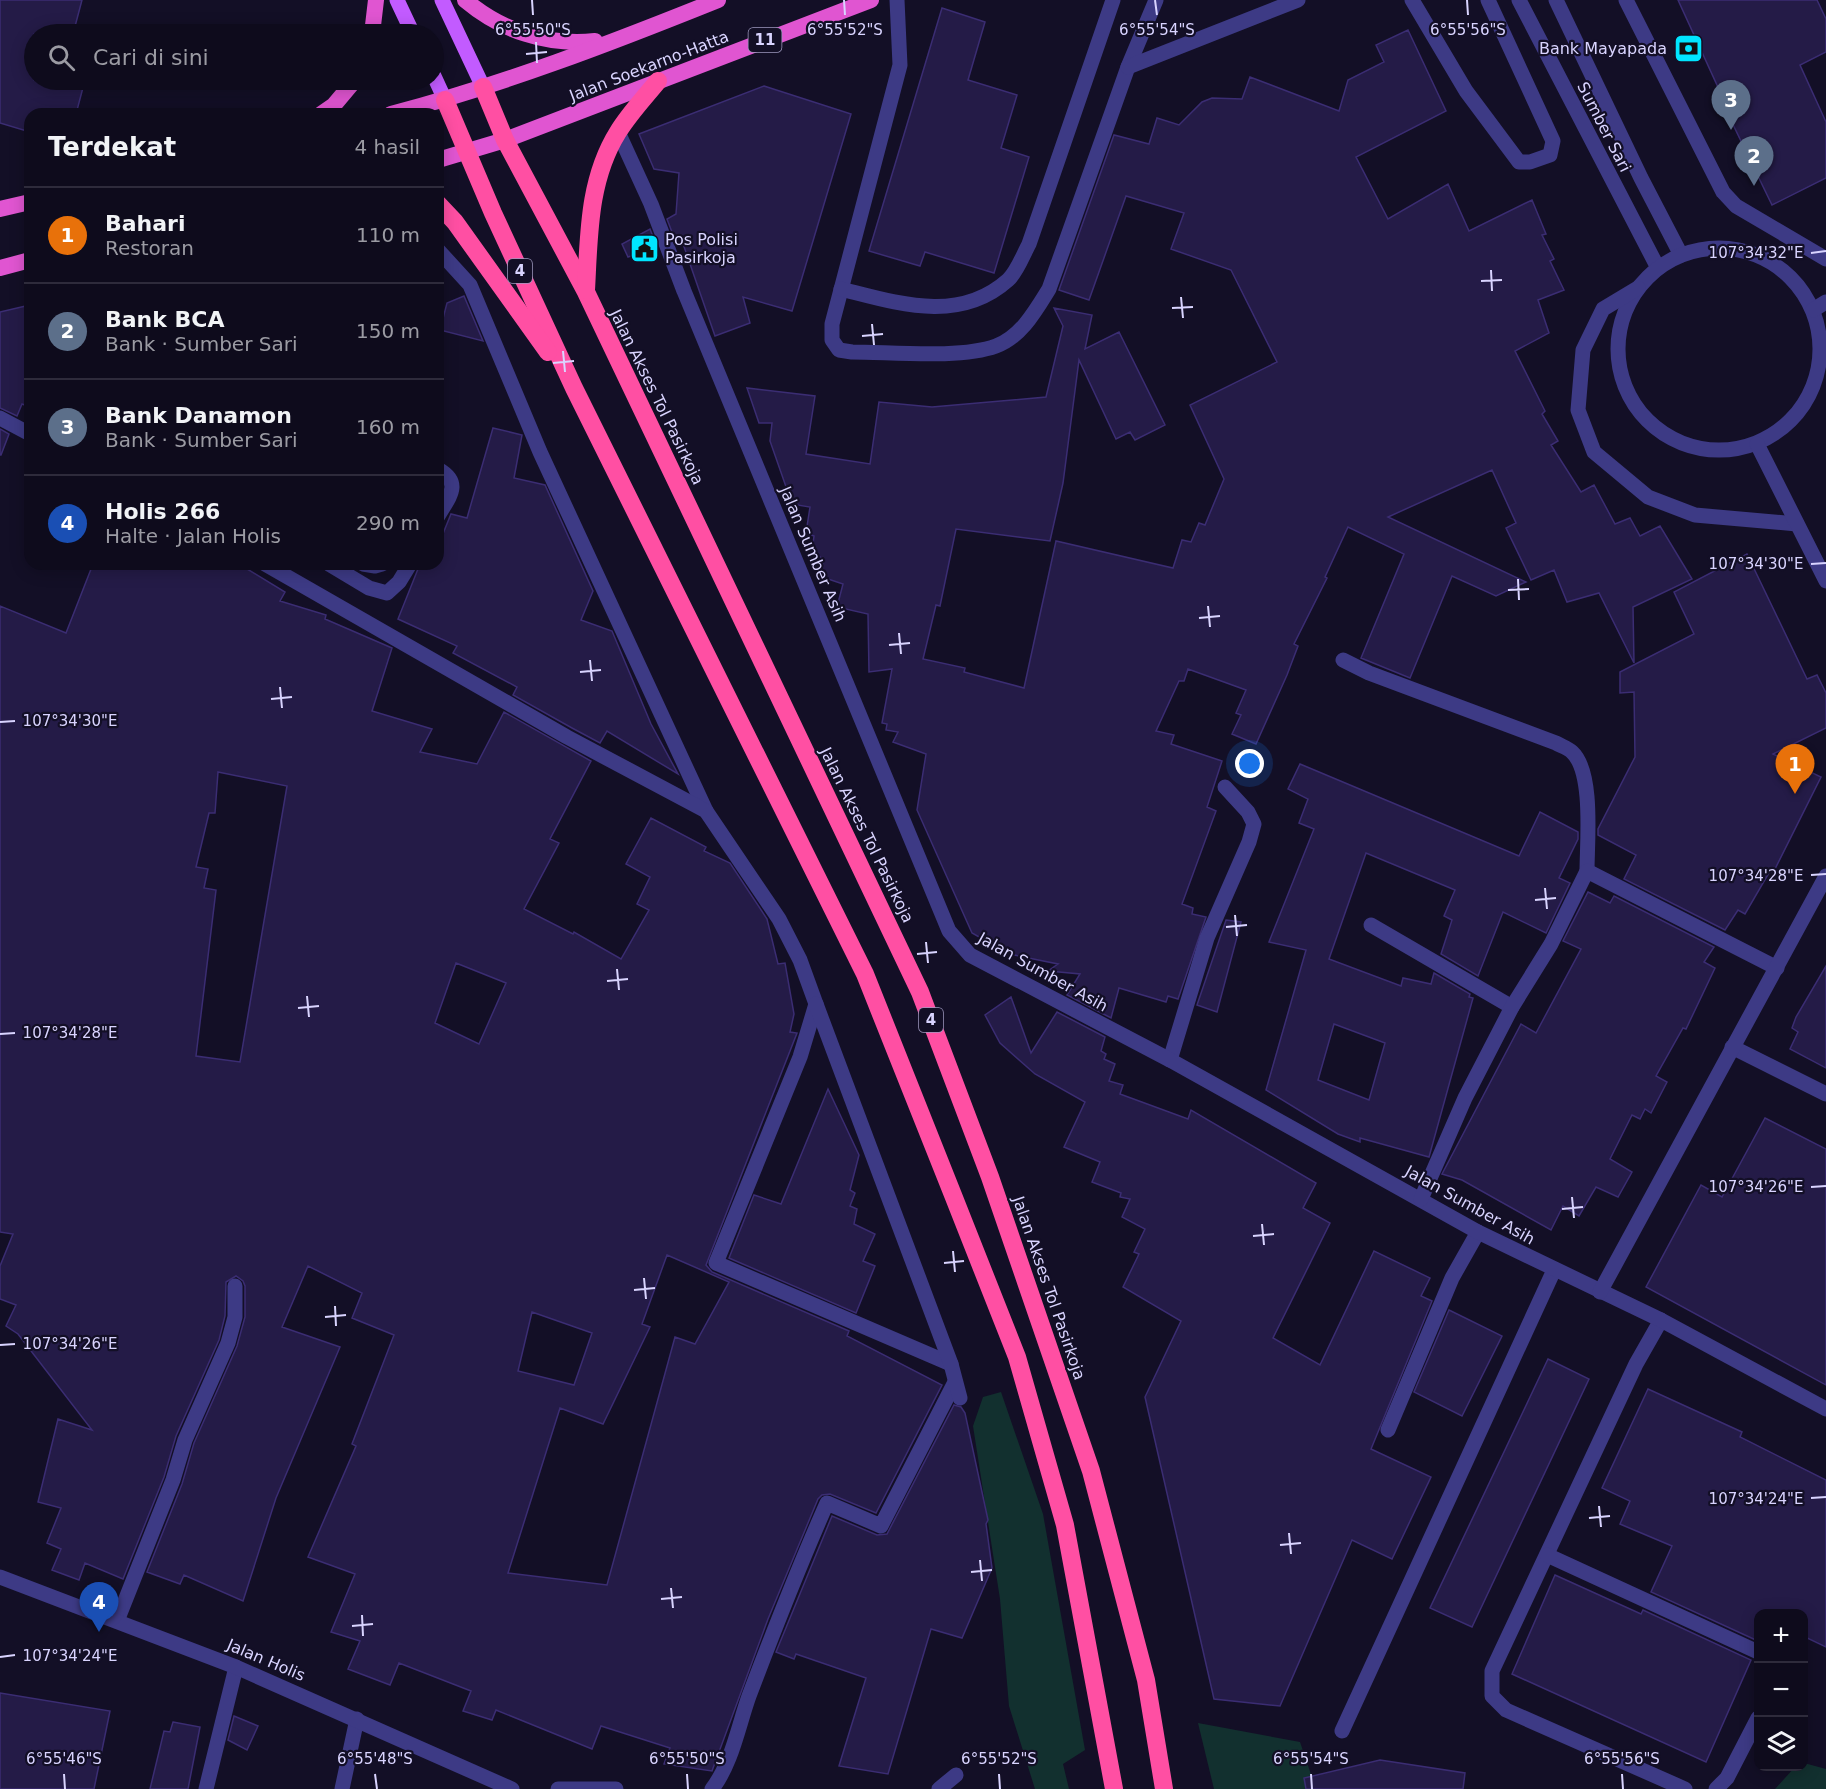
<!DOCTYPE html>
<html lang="id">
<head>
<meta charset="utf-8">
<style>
	:root { --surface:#0e0b1c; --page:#171425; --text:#f1f3f6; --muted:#9b9ba3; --line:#2e2b3b; --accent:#ea580c }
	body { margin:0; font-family:"DejaVu Sans",sans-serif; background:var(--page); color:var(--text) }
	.controls { position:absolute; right:18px; bottom:18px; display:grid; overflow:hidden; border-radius:12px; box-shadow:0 3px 15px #0003 }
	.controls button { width:54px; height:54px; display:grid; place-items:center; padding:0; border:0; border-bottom:2px solid var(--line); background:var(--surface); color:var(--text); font:30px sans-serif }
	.you { position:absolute; left:1250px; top:764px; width:21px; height:21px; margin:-15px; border:4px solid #fff; border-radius:50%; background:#1a73e8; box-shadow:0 0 0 9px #1a73e833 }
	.badge { display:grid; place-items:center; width:39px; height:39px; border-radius:50%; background:var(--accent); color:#fff; font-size:20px; font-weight:700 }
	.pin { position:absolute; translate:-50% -50px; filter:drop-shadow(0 2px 3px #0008) }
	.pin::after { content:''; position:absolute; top:32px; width:21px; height:18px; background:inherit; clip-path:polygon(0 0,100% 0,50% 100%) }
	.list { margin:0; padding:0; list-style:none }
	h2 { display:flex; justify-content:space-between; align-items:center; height:78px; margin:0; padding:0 24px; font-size:26px }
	h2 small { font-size:20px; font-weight:400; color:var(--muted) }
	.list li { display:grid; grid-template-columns:39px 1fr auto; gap:18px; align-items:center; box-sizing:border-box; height:96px; padding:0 24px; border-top:2px solid var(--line) }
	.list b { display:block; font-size:22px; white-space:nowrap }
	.list p { margin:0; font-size:20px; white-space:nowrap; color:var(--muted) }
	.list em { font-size:20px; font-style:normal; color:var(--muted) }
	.icon { flex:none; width:33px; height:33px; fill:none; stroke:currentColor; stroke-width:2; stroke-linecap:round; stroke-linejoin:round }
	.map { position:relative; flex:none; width:1826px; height:1789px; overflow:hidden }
	.search { position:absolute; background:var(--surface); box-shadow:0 3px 15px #0003; left:24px; top:24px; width:420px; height:66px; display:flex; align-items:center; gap:15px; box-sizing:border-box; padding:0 21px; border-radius:33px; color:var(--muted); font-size:22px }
	.panel { position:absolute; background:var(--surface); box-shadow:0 3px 15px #0003; left:24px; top:108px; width:420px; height:462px; border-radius:18px }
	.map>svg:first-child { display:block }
	.green { fill:#12302f }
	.building { fill:#241b47; stroke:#3b2d73; stroke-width:1.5; fill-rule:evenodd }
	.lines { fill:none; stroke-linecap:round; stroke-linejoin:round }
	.service { stroke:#3d3a85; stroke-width:15 }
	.minor { stroke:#3d3a85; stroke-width:15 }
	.tertiary { stroke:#3d3a85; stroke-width:15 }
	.primary { stroke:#c25bff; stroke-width:15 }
	.trunk { stroke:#e055d1; stroke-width:16 }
	.motorway { stroke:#ff4fa3; stroke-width:18 }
	.ticks { fill:none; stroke:#d9d4ff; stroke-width:2 }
	.labels { text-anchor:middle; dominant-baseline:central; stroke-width:4.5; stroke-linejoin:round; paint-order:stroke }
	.shield { fill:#130f26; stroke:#9e99be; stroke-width:1.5 }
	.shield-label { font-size:15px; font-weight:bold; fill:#d9d4ff }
	.poi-label { font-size:16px; fill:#d9d4ff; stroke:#130f26; text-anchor:end }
	.street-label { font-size:16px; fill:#d9d4ff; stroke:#130f26 }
	.ticks-label { font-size:15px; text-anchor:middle; fill:#d9d4ff; stroke:#130f26; stroke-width:4.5; stroke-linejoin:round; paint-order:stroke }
</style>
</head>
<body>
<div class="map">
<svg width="1826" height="1789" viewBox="0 0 1826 1789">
	<rect width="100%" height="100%" fill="#130f26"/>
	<g class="green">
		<polygon points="1001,1392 1043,1514 1085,1750 1063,1764 1069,1789 1035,1789 1009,1706 1000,1599 973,1426 983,1397"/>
		<polygon points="1198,1723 1300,1742 1316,1789 1214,1789"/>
		<polygon points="1804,1763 1826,1769 1826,1789 1775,1789 1795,1767 1804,1766"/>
	</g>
	<g class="building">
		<polygon points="0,0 82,0 73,34 34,34 34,80 85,80 76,114 30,114 30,132 0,123"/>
		<polygon points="1678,0 1817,0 1826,19 1826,52 1800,65 1826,122 1826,178 1772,205 1725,108 1727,107"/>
		<polygon points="942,8 985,22 968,80 1017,95 1001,148 1029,157 994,273 925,252 920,266 869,251"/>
		<polygon points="1408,30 1446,111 1356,157 1388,219 1448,184 1469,231 1532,200 1546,234 1542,235 1554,259 1550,261 1564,290 1538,300 1549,333 1515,351 1545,411 1542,414 1558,441 1551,445 1581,492 1594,485 1615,524 1630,518 1640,536 1660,526 1692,579 1633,607 1634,663 1599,593 1567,602 1554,570 1531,580 1506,528 1516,523 1492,470 1388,517 1526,582 1496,596 1452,576 1410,678 1361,658 1404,554 1348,527 1325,577 1327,578 1294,644 1298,646 1287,675 1256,744 1232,734 1241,715 1236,713 1246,690 1188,669 1184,681 1179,681 1156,731 1174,735 1171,744 1222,761 1207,807 1216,811 1182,904 1193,908 1192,914 1206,917 1178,999 1168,996 1166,1002 1119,988 1111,1018 1067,995 1080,974 1048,971 1058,964 1009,954 972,933 917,810 926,754 893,742 898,732 886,730 887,724 882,723 892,669 869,672 868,614 837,607 843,584 822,577 823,559 812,551 814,536 806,533 810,507 798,505 797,512 792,504 770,441 772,423 759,423 747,388 815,396 806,454 870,464 879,402 932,407 1046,397 1063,326 1054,308 1092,315 1085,349 1119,332 1165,425 1135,440 1130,432 1116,439 1079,360 1063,483 1050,541 956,529 940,606 936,605 923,659 965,668 964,672 1024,688 1056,541 1173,568 1182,540 1191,542 1199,523 1205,525 1224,479 1190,405 1277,362 1231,270 1171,249 1184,213 1126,196 1089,300 1059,290 1114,135 1149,144 1157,118 1179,125 1202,102 1212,98 1242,99 1250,77 1339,111 1348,80 1384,62 1376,45"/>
		<polygon points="764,86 851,114 792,311 743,297 750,323 715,336 681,238 675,240 667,219 676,214 679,173 654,169 639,134"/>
		<polygon points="650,229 657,247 628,257 622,244"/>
		<polygon points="464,296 483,341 440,330 447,303"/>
		<polygon points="30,305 30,407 22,404 17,416 0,408 0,312"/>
		<polygon points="493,428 522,435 514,478 545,485 593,591 581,620 612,631 651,724 678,774 607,731 600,743 572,728 513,695 517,687 453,653 457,646 398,619 420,564 438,564 438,546 451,514 467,518"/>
		<polygon points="0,429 9,434 1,455 0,455"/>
		<polygon points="1747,554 1807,679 1817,675 1826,693 1826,728 1773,754 1821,777 1773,873 1770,871 1745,914 1738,910 1725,930 1624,879 1636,855 1598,835 1598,829 1635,757 1634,692 1620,693 1620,672 1694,634 1674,592"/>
		<path d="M93,564H239L285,592L280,601L326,615L325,619L392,648L372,711L432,729L420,752L477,764L504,712L591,761L550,839L559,843L524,909L573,934L574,932L621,959L649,910L637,904L650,877L626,864L651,818L706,847L704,851L730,863L767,919L778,964L785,963L794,1014L790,1032L797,1033L706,1265L712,1272L849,1331L847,1336L942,1385L876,1513L830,1494L822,1495L818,1499L768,1619L712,1771L664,1764L670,1748L601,1726L592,1749L496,1710L492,1720L463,1711L471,1691L399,1663L390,1685L348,1669L360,1641L331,1632L355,1574L308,1557L356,1446L352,1444L394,1335L352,1318L362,1293L308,1266L282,1327L340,1347L276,1498L243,1601L184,1575L180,1584L147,1572L182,1484L194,1443L237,1346L245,1317V1286L243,1281L236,1276L226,1282L225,1316L219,1340L176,1436L164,1477L123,1579L85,1563L79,1580L52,1570L61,1549L47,1543L61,1508L38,1502L58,1419L92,1430L18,1334L6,1326L16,1305L0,1299V1266L13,1234L0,1232V606L66,633ZM218,772L287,786L240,1062L196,1056L216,890L204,888L208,869L196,867L209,813H215ZM456,963L506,983L479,1044L435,1023ZM667,1255L729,1282L695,1344L675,1337L607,1585L508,1573L560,1408L603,1424L650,1327L642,1324ZM532,1312L592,1333L574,1385L518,1371Z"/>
		<path d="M1300,764L1519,856L1540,812L1578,832V839L1559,878L1570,883L1546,933L1503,912L1478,976L1441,954L1452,920L1444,916L1455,890L1366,853L1329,959L1401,986L1403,978L1431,984L1434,973L1470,994L1469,997L1473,998L1429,1157L1360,1138V1142L1338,1134L1266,1090L1306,950L1269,942L1314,829L1299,823L1308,799L1288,789ZM1334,1024L1385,1043L1369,1100L1318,1080Z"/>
		<polygon points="1588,892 1610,903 1614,896 1714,947 1704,962 1715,968 1686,1029 1683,1028 1656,1076 1667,1082 1651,1113 1645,1109 1640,1119 1632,1115 1610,1159 1632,1172 1618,1197 1596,1187 1579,1216 1563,1206 1551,1230 1462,1180 1442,1174 1521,1024 1536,1033 1581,949 1563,941"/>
		<polygon points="1226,920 1241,922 1217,1012 1197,1005"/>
		<polygon points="1826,966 1826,1068 1790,1049 1798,1032 1792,1028 1796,1017"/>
		<polygon points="1011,997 1031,1053 1057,1012 1105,1037 1101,1051 1106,1054 1104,1059 1115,1064 1109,1081 1123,1085 1120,1094 1188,1119 1191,1110 1316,1183 1303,1208 1330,1223 1273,1338 1320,1365 1374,1251 1430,1278 1421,1296 1432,1301 1371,1449 1431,1477 1392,1559 1352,1540 1280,1706 1214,1699 1145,1397 1181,1321 1123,1287 1139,1254 1134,1252 1145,1229 1122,1217 1130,1199 1120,1197 1121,1193 1092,1182 1100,1162 1064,1147 1085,1102 1035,1074 1000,1043 985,1015"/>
		<polygon points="828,1089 859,1155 850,1190 855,1193 850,1206 857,1209 854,1224 875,1234 863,1261 875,1266 856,1313 729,1258 754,1195 781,1204"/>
		<polygon points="1765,1118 1826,1149 1826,1385 1646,1287 1701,1185 1722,1197"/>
		<polygon points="1449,1310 1502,1336 1462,1416 1414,1392"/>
		<polygon points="1548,1359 1589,1379 1472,1627 1430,1608"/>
		<polygon points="1648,1389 1742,1432 1740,1437 1826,1480 1826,1647 1803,1636 1803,1614 1758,1614 1758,1641 1651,1592 1672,1546 1620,1524 1630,1501 1602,1488"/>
		<polygon points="954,1405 961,1407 965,1413 988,1520 986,1524 992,1568 962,1638 931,1629 888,1774 839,1766 866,1678 796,1654 794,1659 776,1652 832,1516 877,1535 887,1534"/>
		<polygon points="1555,1575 1641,1614 1643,1610 1751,1660 1706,1762 1512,1674"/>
		<polygon points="0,1693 110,1711 94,1789 0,1789"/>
		<polygon points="234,1716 258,1726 247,1750 228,1740"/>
		<polygon points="173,1722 200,1727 188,1789 150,1789 164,1731 170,1732"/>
		<polygon points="1380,1760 1465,1773 1463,1789 1306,1789 1304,1778"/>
	</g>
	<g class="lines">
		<g class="service">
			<path d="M897,0L900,65L832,324V340L839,350L852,352C891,352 961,359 996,346C1021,337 1036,310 1049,289L1128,67L1156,0"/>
			<polyline points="1412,0 1466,91 1519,162 1530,162 1550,155 1553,141 1488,0"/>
			<polyline points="1626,0 1723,192 1736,206 1826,259"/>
			<polyline points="1128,67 1298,0"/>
			<path d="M841,289C897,303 959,324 1008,280C1017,272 1023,255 1029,244L1113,0"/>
			<path d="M438,469C463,483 449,497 438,516"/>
			<polyline points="329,564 369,588 387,593 399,582 410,564"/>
			<polyline points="363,564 375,566 382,564"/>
			<polyline points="1371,925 1512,1007"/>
			<polyline points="1170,1060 1207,938 1249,842 1254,824 1248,812 1225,787"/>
			<polyline points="1661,1320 1636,1364 1492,1671 1492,1696 1506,1710 1685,1789"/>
			<polyline points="1388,1430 1452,1278 1478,1232"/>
			<polyline points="1547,1555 1758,1652"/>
			<polyline points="1342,1731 1554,1270"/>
			<polyline points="206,1789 236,1667"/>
			<polyline points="342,1789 357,1719"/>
			<path d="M712,1789C732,1763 738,1727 749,1696C774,1630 799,1566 827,1503L881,1526L955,1382"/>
			<polyline points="1716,1789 1727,1778 1758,1718"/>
		</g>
		<g class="minor">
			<polyline points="1519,0 1658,268"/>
			<polyline points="1556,0 1641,178 1681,255"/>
			<polyline points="618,132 651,204 684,291 949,931 970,955 1170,1060 1478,1232 1661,1320 1826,1409"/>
			<circle cx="1719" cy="349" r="101"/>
			<polyline points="438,250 470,285 540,452 706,811"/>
			<polyline points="1638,288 1603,309 1583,350 1578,410 1594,452 1648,497 1695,515 1797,524"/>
			<polyline points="1813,310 1826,302"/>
			<polyline points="0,418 30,434"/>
			<polyline points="1757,444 1826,581"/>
			<polyline points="265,564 567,737 706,811 779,919 800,960 816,1004 800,1057 716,1263 951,1364"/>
			<path d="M1343,660L1369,673L1556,743C1561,746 1568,748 1572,752C1594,772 1587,843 1587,871"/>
			<polyline points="816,1004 951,1364 960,1398"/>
			<polyline points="1732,1047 1826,1094"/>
			<polyline points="1421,1199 1465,1098 1512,1007 1551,944 1587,871 1777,968"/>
			<polyline points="1600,1292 1826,876"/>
			<polyline points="117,1621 173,1480 185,1440 228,1343 235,1317 235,1286"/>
			<polyline points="558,1789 616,1789"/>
			<polyline points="939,1789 956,1775"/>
		</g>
		<polyline class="tertiary" points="0,1577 236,1667 512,1789"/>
		<g class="primary">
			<polyline points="397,0 413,34"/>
			<polyline points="442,0 483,87"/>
			<polyline points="434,76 445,100"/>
		</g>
		<g class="trunk">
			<path d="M465,0C502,31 547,46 595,41"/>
			<polyline points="372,34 376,0"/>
			<polyline points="321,114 334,105 355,80"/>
			<path d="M391,114C502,85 611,43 718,0"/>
			<polyline points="438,160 505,140 871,0"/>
			<polyline points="0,209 30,202"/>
			<polyline points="0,268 30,260"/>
		</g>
		<g class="motorway">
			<polyline points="483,87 505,140 586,292 920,992 990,1177 1091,1471 1146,1680 1164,1789"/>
			<polyline points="445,100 493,213 574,388 865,974 953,1195 1017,1357 1065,1525 1114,1789"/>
			<polyline points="438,204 455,222 548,352"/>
			<path d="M586,290C589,236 588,180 618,132C629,114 645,97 658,81"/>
		</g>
	</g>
	<path class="ticks" d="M532,0L533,15M844,0L845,15M1155,0L1157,15M1467,0L1468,15M536,42L537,63M526,54L547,52M1811,253L1826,251M1491,270L1492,291M1481,281L1502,280M1181,297L1183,318M1172,308L1193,307M872,324L874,345M862,336L883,334M563,351L565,372M553,363L574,361M1811,564L1826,563M1518,579L1519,600M1508,590L1529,589M1208,606L1210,627M1199,618L1220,616M899,633L901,654M889,645L910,643M590,660L592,681M580,672L601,670M280,687L282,708M271,699L292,697M0,722L15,721M1811,875L1826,874M1545,888L1547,909M1535,900L1556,898M1235,915L1237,936M1226,927L1247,925M926,942L928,963M917,954L937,952M617,969L619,990M607,981L628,979M307,996L309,1017M298,1008L319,1006M0,1034L15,1033M1811,1187L1826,1186M1572,1197L1574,1218M1562,1209L1583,1207M1262,1224L1264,1245M1253,1236L1274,1234M953,1251L955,1272M944,1263L964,1261M644,1278L646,1299M634,1290L655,1288M335,1306L336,1326M325,1317L346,1315M0,1345L15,1344M1811,1498L1826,1497M1599,1506L1601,1527M1589,1518L1610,1516M1289,1533L1291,1554M1280,1545L1301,1543M980,1560L982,1581M971,1572L992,1570M671,1588L673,1608M661,1599L682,1597M362,1615L363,1636M352,1626L373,1624M0,1657L15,1655M64,1774L65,1789M375,1774L377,1789M687,1774L688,1789M999,1774L1000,1789M1311,1774L1312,1789M1622,1774L1623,1789"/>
	<defs>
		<symbol id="bank-square" viewBox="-11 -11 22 22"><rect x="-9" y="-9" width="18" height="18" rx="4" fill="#00e5ff" stroke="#130f26"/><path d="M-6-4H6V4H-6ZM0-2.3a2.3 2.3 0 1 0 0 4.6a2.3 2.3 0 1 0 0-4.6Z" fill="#111"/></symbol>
		<symbol id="civic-square" viewBox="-11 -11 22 22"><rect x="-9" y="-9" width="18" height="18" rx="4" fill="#00e5ff" stroke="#130f26"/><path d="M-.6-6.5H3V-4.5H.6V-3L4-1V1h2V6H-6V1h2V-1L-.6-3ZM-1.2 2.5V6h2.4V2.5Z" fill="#111"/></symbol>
	</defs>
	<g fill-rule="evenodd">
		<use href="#bank-square" x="1672" y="32" width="33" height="33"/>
		<use href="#civic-square" x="628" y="232" width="33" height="33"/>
	</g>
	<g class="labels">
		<g class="shield">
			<rect x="748.5" y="28" width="33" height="24" rx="4.5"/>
			<rect x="508" y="259" width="24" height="24" rx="4.5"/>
			<rect x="919" y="1008" width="24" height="24" rx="4.5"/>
		</g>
		<g class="shield-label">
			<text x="765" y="40">11</text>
			<text x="520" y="271">4</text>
			<text x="931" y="1020">4</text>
		</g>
		<g class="poi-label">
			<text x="1667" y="48">Bank Mayapada</text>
			<text x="665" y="239" text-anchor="start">Pos Polisi<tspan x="665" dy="18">Pasirkoja</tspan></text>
		</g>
		<g class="street-label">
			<text transform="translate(649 66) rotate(-21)">Jalan Soekarno-Hatta</text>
			<text transform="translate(1604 127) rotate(63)">Sumber Sari</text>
			<text transform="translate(657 397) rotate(64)">Jalan Akses Tol Pasirkoja</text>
			<text transform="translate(813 554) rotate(67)">Jalan Sumber Asih</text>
			<text transform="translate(867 835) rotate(64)">Jalan Akses Tol Pasirkoja</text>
			<text transform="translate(1043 972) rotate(29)">Jalan Sumber Asih</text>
			<text transform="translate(1470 1205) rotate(29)">Jalan Sumber Asih</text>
			<text transform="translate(1049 1288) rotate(71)">Jalan Akses Tol Pasirkoja</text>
			<text transform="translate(266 1660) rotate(23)">Jalan Holis</text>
		</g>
	</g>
	<g class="ticks-label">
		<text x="533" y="35">6°55'50"S</text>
		<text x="845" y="35">6°55'52"S</text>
		<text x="1157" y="35">6°55'54"S</text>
		<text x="1468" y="35">6°55'56"S</text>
		<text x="1756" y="258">107°34'32"E</text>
		<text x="1756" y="569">107°34'30"E</text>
		<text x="70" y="726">107°34'30"E</text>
		<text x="1756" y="881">107°34'28"E</text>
		<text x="70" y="1038">107°34'28"E</text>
		<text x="1756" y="1192">107°34'26"E</text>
		<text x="70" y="1349">107°34'26"E</text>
		<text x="1756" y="1504">107°34'24"E</text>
		<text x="70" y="1661">107°34'24"E</text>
		<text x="64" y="1764">6°55'46"S</text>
		<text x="375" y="1764">6°55'48"S</text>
		<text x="687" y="1764">6°55'50"S</text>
		<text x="999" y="1764">6°55'52"S</text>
		<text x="1311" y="1764">6°55'54"S</text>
		<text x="1622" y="1764">6°55'56"S</text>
	</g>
</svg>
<div class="controls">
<button>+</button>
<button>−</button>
<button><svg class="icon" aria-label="layers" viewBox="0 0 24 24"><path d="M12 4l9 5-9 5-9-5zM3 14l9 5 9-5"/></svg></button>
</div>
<div class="you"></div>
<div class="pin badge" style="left:1795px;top:794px;background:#e8710a">1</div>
<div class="pin badge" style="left:1754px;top:186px;background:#5c6f8a">2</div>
<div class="pin badge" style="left:1731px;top:130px;background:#5c6f8a">3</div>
<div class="pin badge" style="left:99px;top:1632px;background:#1a4fb4">4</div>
<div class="search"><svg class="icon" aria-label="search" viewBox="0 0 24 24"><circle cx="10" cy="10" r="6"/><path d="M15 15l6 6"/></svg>Cari di sini</div>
<section class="panel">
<h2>Terdekat<small>4 hasil</small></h2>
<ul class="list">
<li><span class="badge" style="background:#e8710a">1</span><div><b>Bahari</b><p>Restoran</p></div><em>110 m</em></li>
<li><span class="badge" style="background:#5c6f8a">2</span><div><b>Bank BCA</b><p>Bank · Sumber Sari</p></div><em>150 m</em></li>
<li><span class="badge" style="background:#5c6f8a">3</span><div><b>Bank Danamon</b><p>Bank · Sumber Sari</p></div><em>160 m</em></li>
<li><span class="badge" style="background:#1a4fb4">4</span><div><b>Holis 266</b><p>Halte · Jalan Holis</p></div><em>290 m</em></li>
</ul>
</section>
</div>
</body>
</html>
